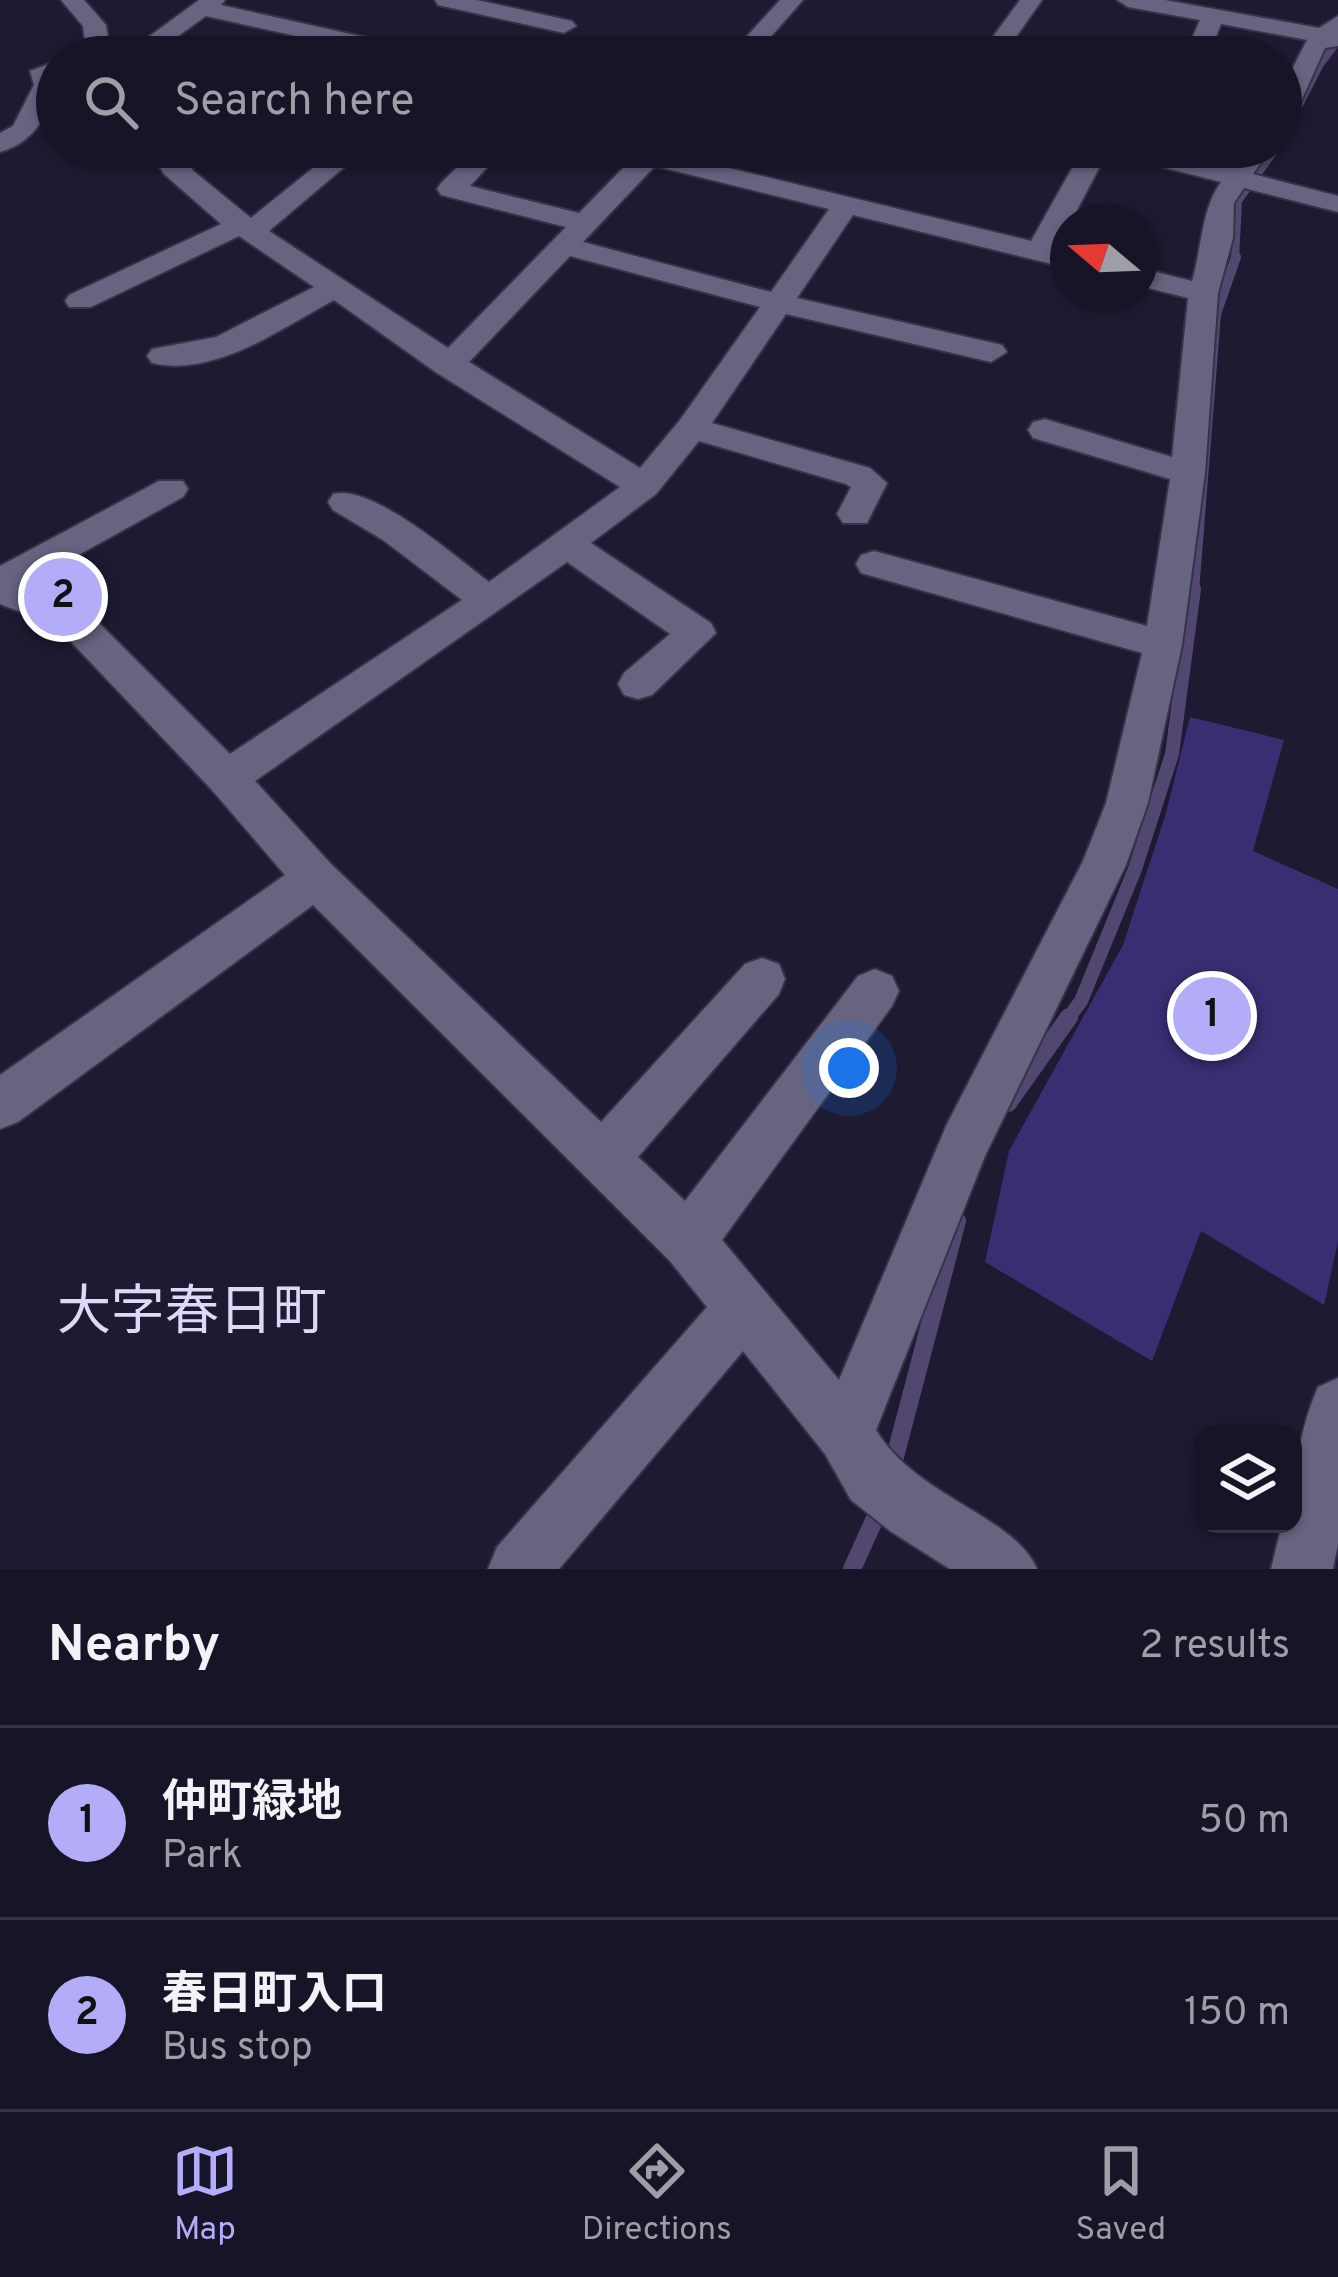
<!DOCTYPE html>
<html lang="en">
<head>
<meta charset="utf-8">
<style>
	:root { --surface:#161426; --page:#232132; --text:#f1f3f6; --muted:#9e9ea7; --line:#353343; --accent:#b3adf9 }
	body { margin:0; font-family:Overpass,"Noto Sans JP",sans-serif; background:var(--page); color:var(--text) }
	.controls { position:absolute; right:36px; bottom:36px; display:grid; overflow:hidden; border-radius:24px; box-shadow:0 3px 9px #0004 }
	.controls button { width:108px; height:108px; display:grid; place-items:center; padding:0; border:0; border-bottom:3px solid var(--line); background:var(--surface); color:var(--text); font:60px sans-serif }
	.compass { position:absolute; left:1050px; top:204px; width:108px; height:108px; border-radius:50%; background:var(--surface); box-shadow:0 3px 9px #0004; rotate:289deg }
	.you { position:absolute; left:849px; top:1068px; width:42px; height:42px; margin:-30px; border:9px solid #fff; border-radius:50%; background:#1a73e8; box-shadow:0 0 0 18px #1a73e833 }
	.badge { display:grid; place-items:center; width:78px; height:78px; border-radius:50%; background:var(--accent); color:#111; font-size:39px; font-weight:700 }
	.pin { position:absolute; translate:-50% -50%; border:6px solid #fff; box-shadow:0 3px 12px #0006 }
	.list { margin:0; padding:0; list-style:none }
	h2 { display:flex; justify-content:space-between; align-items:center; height:156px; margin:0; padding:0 48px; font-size:51px }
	h2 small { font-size:39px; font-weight:400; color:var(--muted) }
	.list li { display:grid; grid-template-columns:78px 1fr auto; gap:36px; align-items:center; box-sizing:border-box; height:192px; padding:0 48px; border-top:3px solid var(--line) }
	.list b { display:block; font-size:45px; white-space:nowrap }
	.list p { margin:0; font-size:39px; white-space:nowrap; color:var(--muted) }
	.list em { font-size:39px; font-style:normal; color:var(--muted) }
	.icon { flex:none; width:66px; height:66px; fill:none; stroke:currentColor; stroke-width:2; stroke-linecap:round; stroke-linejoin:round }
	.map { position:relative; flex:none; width:1338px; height:1569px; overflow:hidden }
	.search { position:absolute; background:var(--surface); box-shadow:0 3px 9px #0004; left:36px; right:36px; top:36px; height:132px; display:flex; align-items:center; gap:30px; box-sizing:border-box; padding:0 42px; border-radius:66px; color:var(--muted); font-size:45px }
	.sheet { height:540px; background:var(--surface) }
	nav { display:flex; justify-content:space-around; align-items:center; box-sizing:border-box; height:168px; border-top:3px solid var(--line); background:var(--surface); font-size:33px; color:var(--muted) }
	nav a { display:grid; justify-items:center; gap:6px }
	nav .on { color:var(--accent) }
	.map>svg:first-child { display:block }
	.green { fill:#3a2d72 }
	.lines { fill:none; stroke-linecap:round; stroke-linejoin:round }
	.stream-far3 { stroke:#524770; stroke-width:8 }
	.stream-far2 { stroke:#524770; stroke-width:10 }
	.stream-far1 { stroke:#524770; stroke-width:14 }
	.stream { stroke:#524770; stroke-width:18 }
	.minor-casing { stroke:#363347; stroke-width:4 }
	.minor { fill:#666481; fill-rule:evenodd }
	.labels { text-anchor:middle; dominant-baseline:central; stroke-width:10; stroke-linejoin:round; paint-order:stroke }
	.near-quarter-label { font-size:54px; fill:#dcdaf8; stroke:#1d1a32 }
</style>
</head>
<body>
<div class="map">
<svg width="1338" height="1569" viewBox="0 0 1338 1569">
	<rect width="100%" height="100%" fill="#1d1a32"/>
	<polygon class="green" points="1190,717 1284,740 1253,851 1338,889 1338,1242 1324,1305 1201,1231 1152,1361 985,1262 1009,1151 1123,945 1166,813"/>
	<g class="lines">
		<g class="stream-far3">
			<polyline points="1281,140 1320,64 1338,41"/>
			<polyline points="1235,260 1238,201 1277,147"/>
		</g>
		<polyline class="stream-far2" points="1194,592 1216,314 1236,257"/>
		<polyline class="stream-far1" points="1067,1020 1081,1001 1135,869 1172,754 1194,589"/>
		<g class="stream">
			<polyline points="1008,1103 1069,1017"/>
			<polyline points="891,1472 957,1221"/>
			<polyline points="852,1569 881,1505"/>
		</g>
		<defs>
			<g id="minor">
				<polygon points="61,0 84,0 106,25 111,57 87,57 83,26"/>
				<polygon points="199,0 225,0 221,5 422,50 434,57 390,57 206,16 149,57 121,57"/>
				<polygon points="435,0 477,0 572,21 576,26 564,33 438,5"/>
				<polygon points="780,0 803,0 753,57 728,57"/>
				<polygon points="1020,0 1042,0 1002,57 978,57"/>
				<polygon points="1117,0 1165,0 1319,28 1338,16 1338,46 1325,48 1294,117 1281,125 1281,91 1307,40 1221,24 1208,57 1184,57 1200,20 1128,7"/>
				<path d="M57,61C57,98 42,141 0,152V133L13,126L34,85L30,71Z"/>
				<path d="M147,147H173L179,154L192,147H225L191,169L251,218L339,147H368L269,231L448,348L566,227L441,195L437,189L441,183L478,147H506L470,186L579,213L631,160L600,153L596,147H671L667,153L1031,241L1084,147H1146L1231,168L1246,147H1272L1253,174L1338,196V212L1244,188L1234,203L1233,238L1218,293L1205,473L1182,645L1148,803L1126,865L985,1156L876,1430C916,1497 1015,1516 1037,1569H950L890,1531L851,1500L825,1454L743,1351L559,1569H488L497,1547L707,1307L669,1260L313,905L18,1122L0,1129V1075L285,875L212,790L56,626L0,604V566L159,481H183L188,489L183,497L26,584L82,606L230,754L462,600L383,540L333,510L328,502L333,494C372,483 457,558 489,582L620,487L437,373L334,300C282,328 214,378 152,363L147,356L152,349L216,337L314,287L239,236L91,307H69L65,301L69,295L221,224L164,174ZM1107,153L1221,182C1201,210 1202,248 1192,281L1140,268V286L1188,298L1172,457L1045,419L1033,422L1028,430L1033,438L1170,479L1147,626L874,551L861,555L856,564L861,573L1142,653L1106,803L1083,861L947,1124L839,1380L722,1240L892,1006L899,991L892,976L875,969L858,976L685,1201L638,1157L779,994L785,979L779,964L762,958L745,964L601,1122L331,864L255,781L567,562L670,634L624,673L618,684L624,695L638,699L652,695L716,633L711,623L591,543L656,494L699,441L846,484L851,487L837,514L843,523H867L887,483L870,468L712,423L786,314L991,362L1007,352L1002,345L797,298L853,215L1068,268V250L1057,248ZM655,166L829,209L771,292L583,242ZM570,256L760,307L680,420L640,468L469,362Z"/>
				<path d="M1338,1378V1544L1333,1569H1271L1282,1524H1293C1293,1476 1299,1431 1318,1387Z"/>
			</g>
		</defs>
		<use href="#minor" class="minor-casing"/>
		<use href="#minor" class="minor"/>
	</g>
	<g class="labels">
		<g class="near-quarter-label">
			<text x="192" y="1315">大字春日町</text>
		</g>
	</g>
</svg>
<div class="controls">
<button><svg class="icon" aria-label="layers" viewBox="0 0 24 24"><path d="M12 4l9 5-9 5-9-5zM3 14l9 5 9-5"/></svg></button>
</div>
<svg class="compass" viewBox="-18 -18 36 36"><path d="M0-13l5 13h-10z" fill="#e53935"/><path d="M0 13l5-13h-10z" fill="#9e9ea7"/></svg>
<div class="you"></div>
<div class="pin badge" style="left:1212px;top:1016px">1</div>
<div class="pin badge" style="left:63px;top:597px">2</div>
<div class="search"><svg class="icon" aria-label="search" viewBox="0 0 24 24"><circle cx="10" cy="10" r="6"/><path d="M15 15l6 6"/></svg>Search here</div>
</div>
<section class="sheet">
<h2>Nearby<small>2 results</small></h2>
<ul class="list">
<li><span class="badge">1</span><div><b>仲町緑地</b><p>Park</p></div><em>50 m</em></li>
<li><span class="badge">2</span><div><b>春日町入口</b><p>Bus stop</p></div><em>150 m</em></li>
</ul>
</section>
<nav>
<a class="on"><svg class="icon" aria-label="map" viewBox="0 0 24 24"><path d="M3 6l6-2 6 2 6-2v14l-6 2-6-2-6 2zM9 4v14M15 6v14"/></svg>Map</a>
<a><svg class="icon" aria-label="directions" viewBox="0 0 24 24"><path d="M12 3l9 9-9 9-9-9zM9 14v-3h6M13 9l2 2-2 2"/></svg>Directions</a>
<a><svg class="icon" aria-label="saved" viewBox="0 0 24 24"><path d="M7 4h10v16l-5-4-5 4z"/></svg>Saved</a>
</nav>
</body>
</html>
